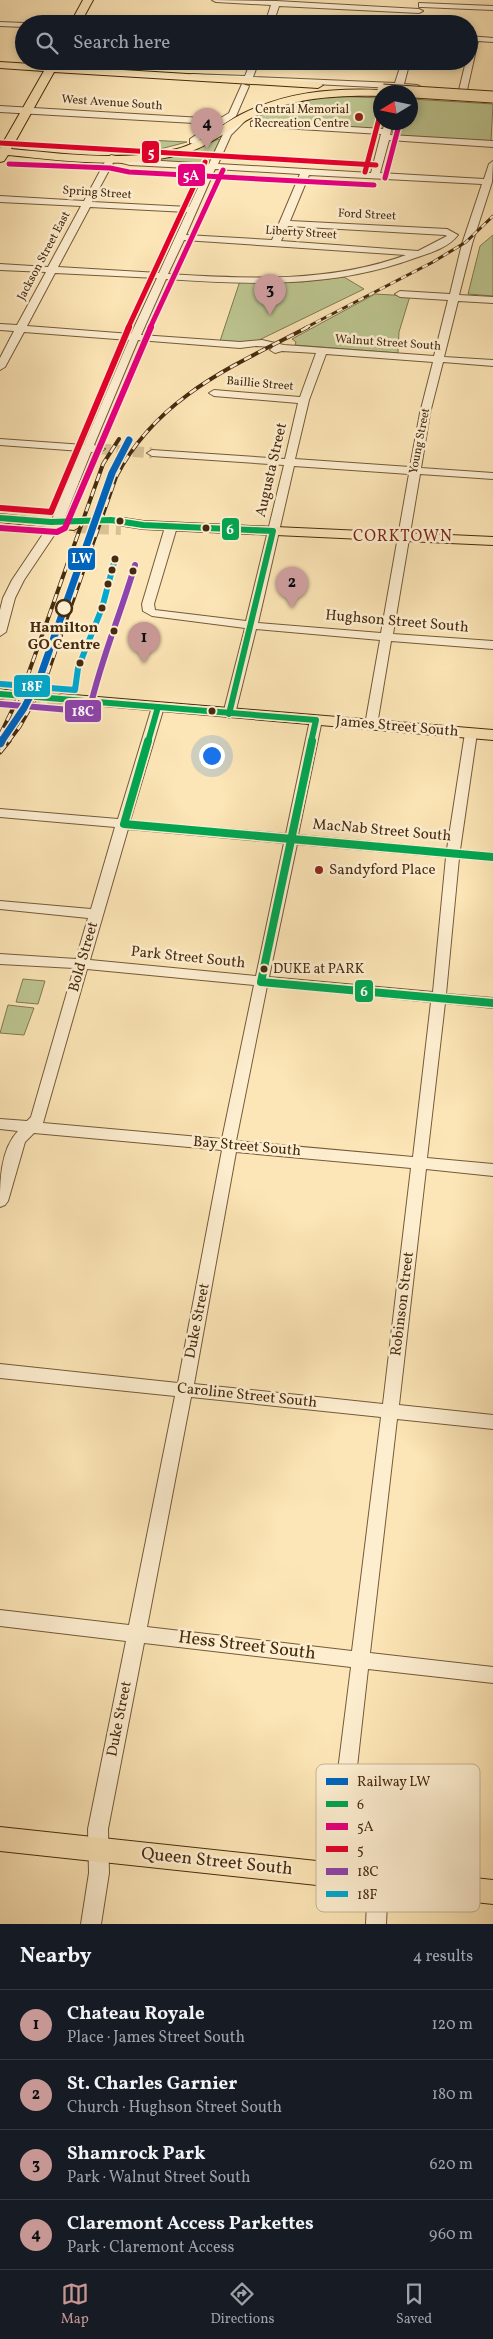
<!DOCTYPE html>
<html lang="en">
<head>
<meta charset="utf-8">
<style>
	:root { --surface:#171b24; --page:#242831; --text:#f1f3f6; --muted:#9ea1a6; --line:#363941; --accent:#c59692 }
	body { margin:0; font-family:Vollkorn,serif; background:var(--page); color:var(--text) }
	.compass { position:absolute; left:373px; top:85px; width:45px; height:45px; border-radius:50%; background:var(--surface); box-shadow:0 2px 8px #0003; rotate:260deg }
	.you { position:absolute; left:211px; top:755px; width:18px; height:18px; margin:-12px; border:4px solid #fff; border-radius:50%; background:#1a73e8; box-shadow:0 0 0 8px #1a73e833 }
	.badge { display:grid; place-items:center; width:32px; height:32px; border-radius:50%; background:var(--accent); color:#111; font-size:16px; font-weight:700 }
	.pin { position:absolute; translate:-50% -41px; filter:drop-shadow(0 1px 2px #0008) }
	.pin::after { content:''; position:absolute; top:26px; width:18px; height:15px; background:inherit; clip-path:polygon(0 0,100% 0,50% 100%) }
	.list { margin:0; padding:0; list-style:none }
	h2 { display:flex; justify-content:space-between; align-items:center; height:65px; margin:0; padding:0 20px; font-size:21px }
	h2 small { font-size:16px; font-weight:400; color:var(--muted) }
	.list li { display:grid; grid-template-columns:32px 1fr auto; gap:15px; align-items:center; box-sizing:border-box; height:70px; padding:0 20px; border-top:1px solid var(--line) }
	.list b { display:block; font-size:19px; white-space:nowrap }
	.list p { margin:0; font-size:16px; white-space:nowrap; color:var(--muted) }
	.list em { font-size:16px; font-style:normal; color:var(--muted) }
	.icon { flex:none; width:28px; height:28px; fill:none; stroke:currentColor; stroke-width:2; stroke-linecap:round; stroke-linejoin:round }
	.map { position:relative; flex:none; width:493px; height:1924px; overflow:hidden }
	.search { position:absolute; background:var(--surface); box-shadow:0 2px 8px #0003; left:15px; right:15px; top:15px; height:55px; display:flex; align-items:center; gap:12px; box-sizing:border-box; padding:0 18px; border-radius:28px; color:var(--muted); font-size:19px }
	.sheet { height:345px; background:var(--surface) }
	nav { display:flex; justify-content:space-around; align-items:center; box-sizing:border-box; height:70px; border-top:1px solid var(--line); background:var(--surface); font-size:14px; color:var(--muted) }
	nav a { display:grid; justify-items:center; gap:2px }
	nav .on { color:var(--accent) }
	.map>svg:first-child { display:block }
	.green { fill:#bcc590; stroke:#827850 }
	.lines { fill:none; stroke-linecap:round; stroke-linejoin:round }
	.minor-tunnel { stroke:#d8c095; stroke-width:11; stroke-dasharray:11 5.5; stroke-linecap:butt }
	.major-tunnel { stroke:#d8c095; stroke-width:14; stroke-dasharray:14 7; stroke-linecap:butt }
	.minor-casing { stroke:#745a39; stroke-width:2 }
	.major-casing { stroke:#472b0f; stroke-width:2 }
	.minor { fill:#fdeed0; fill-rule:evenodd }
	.major { fill:#fce5b6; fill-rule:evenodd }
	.rail-far2-casing { stroke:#472b0f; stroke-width:3 }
	.rail-far1-casing { stroke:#472b0f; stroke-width:4 }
	.rail-casing { stroke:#472b0f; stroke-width:5 }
	.rail-far2 { stroke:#fdeed0; stroke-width:2; stroke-dasharray:6; stroke-linecap:butt }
	.rail-far1 { stroke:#fdeed0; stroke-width:2.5; stroke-dasharray:8; stroke-linecap:butt }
	.rail { stroke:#fdeed0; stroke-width:3; stroke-dasharray:9; stroke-linecap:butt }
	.major-bridge-casing { stroke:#472b0f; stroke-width:13; stroke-linecap:butt }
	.major-bridge { stroke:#fce5b6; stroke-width:11 }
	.bus-1-far1-casing { stroke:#fdeed0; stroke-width:9 }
	.bus-1-casing { stroke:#fdeed0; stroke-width:11 }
	.bus-2-far1-casing { stroke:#fdeed0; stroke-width:8 }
	.bus-2-casing { stroke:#fdeed0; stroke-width:9 }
	.bus-3-far1-casing { stroke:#fdeed0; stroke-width:8 }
	.bus-3-casing { stroke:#fdeed0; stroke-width:9 }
	.bus-4-casing { stroke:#fdeed0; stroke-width:9 }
	.bus-5-casing { stroke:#fdeed0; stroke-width:9 }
	.bus-1-far1 { stroke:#00a651; stroke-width:6 }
	.bus-1 { stroke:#00a651; stroke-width:8 }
	.bus-2-far1 { stroke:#e5007d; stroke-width:5 }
	.bus-2 { stroke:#e5007d; stroke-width:6 }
	.bus-3-far1 { stroke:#e4002b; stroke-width:5 }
	.bus-3 { stroke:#e4002b; stroke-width:6 }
	.bus-4 { stroke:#8e44ad; stroke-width:6 }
	.bus-5 { stroke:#00a9ce; stroke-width:6 }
	.rail-1-far1-casing { stroke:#fdeed0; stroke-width:10 }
	.rail-1-casing { stroke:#fdeed0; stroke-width:12 }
	.rail-1-far1 { stroke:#0065bd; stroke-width:7 }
	.rail-1 { stroke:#0065bd; stroke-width:9 }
	.poi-dot { fill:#8f2418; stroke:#fdeed0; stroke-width:2 }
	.bus-dot { fill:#472b0f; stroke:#fdeed0; stroke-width:2 }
	.stop-dot { fill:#fdeed0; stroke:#472b0f; stroke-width:2.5 }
	.labels { text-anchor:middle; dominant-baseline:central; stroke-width:5; stroke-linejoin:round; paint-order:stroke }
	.far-street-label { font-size:12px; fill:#472b0f; stroke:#fdeed0 }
	.far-poi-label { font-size:12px; fill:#472b0f; stroke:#fdeed0; text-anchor:end }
	.bus-label { font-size:14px; fill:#472b0f; stroke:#fdeed0; text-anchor:start }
	.street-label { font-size:15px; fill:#472b0f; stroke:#fdeed0 }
	.stop-label { font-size:15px; font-weight:bold; fill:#472b0f; stroke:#fdeed0 }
	.poi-label { font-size:15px; fill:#472b0f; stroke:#fdeed0; text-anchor:start }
	.neighbourhood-label { font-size:16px; letter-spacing:1px; fill:#7a1f14; stroke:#fdeed0 }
	.near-street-label { font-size:18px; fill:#472b0f; stroke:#fdeed0 }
	.key { fill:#fdeed0; stroke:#c6b496; stroke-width:1 }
	.key-label { font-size:14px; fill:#472b0f }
	.line-badge { stroke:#fdeed0; stroke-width:2 }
	.badge-label { font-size:14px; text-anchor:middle; font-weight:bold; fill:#fff }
</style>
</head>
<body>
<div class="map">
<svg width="493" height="1924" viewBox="0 0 493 1924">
	<rect width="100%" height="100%" fill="#fce5b6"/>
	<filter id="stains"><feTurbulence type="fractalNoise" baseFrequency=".004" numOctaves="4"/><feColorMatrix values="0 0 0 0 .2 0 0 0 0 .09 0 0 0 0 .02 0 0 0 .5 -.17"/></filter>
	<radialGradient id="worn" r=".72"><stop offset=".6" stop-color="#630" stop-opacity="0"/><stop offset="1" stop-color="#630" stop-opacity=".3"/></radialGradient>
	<g class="green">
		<path d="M333,96L380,98V122L385,123L383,129L250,122C276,104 302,100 333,96Z"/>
		<polygon points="411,99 493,104 491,141 392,135 394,123 410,122"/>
		<polygon points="218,139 220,140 209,164 151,161 191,152"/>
		<polygon points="148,140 187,142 141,154"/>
		<polygon points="493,235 493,296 468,294 480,246"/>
		<polygon points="344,277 364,289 255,342 220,341 240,281 302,282"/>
		<polygon points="375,294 410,296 399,332 398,353 295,345 296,342 292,339"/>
		<polygon points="23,979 45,981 38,1004 16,1002"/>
		<polygon points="8,1005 34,1008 24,1035 0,1033"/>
	</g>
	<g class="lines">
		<polyline class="minor-tunnel" points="100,449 152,453"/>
		<g class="major-tunnel">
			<polyline points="74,526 121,528"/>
			<polyline points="6,694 62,699"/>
		</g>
		<defs>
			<g id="minor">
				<polygon points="212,0 276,1 419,9 423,11 419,13 279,6 273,24 265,24 271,5 216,2"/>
				<polygon points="419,3 493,6 493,10 422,7 419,7"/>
				<polygon points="0,22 24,23 27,24 24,24 24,27 0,26"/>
				<polygon points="469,36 493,38 493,42 478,41 467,90 463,92 459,90 466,61 469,61"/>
				<polygon points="251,61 259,61 253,77 395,83 402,61 410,61 404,84 417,85 421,87 417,89 402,89 401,92 393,92 394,88 192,78 188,76 192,74 245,76"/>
				<polygon points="242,84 249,86 236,116 193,144 190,143 190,139 212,124 0,112 0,106 219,119 229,113"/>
				<path d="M242,115L249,117L231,135L218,164L371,173L381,134L251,126V122L254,121L383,129L385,122H393L390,135L493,141V147L389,140L380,173L484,179L489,164L493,161L492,182L472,244L459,295L493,297V303L458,301L444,357L493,360V366L443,362L430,413L421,468L493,473V479L420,474L393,634L493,641V649L391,641L377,725L371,729L365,725L380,640L256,629L235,714L229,718L223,714L245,628L152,616L143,611L142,604L165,527L171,524L177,527L154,604L155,610L246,621L284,465L152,456L147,453L152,450L285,459L298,403L214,396L209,393L214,390L300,397L316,353L282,351L275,353L270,350L273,347L256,346L240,348L138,340L94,445L105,449L100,452H91L63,522L24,580L15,598L6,632L0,636V610L3,598L12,580L51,522L81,451L0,445V439L84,445L129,340L24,332L5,367L0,370V358L14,331L0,330V324L17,325L46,272L0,270V264L48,267L81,206L0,202V196L84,201L107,158L111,155L130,159L209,164L223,134ZM114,161L130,165L207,169L189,207L92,202ZM215,169L300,174L272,240L186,235ZM309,175L482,184L462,244L450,294L400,291L395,294L400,297L448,300L434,356L284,345L262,340L240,342L141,335L166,279C251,285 334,288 415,258C430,253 448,248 458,235L447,229L290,221ZM90,207L187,212L159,273L58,267ZM288,226L445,235L447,236L418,251L281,241ZM184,240L406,255C329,283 249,279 168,274ZM55,273L157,278L131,334L27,326ZM326,354L433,362L420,413L410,467L295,459L309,400ZM294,466L409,474L381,633L258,623Z"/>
				<path d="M158,703L164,707L130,821L286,834L310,720L316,716L322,720L298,835L447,849L465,733L471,729L477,733L460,850L493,853V861L459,858L446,994L493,998V1008L445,1003L427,1158L493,1164V1176L426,1169L399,1405L493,1415V1429L397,1419L370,1653L493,1667V1683L368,1669L345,1874L342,1881L335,1883L328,1881L325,1874L351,1667L144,1643L108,1829L109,1873L101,1924H81L89,1873L88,1829L126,1641L0,1626V1610L129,1625L175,1396L0,1378V1364L178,1383L222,1150L34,1133L25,1142L8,1201L5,1205L0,1207C0,1182 0,1150 18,1131L0,1129V1119L27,1121L31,1117L74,968L0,964V954L76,959L88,918L0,909V901L91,909L115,827L0,817V809L118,819L152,707ZM128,829L284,843L256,976L90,960ZM297,844L446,857L433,992L269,977ZM87,969L254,985L222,1139L43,1123ZM267,986L431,1002L413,1157L236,1141ZM236,1152L411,1168L383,1404L194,1384ZM191,1397L381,1417L352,1651L147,1627Z"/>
				<polygon points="378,1871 385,1873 388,1880 386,1924 366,1924 368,1880 371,1873"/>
			</g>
			<g id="major">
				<polygon points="83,0 93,0 80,24 70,24"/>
				<path d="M50,61H60L58,66L318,82L323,85L318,88L54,72L11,149C66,154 123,162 177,149C201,143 219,126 240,115C285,92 330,88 380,90L385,92H380V96C332,95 289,98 247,120C226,131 209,146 186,153C128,170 67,161 8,155L4,161L0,162V148L44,71L0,68V62L48,65Z"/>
				<polygon points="0,514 74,522 81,526 74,530 0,522"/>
				<polygon points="123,518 143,521 493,537 493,545 143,529 118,525 116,522"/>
				<polygon points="0,689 11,691 14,694 11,697 0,699"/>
				<polygon points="62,694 493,730 493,740 57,702 54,699 57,696"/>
				<polygon points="0,1827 493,1880 493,1904 0,1851"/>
			</g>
		</defs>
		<use href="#minor" class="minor-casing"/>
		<use href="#major" class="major-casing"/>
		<use href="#minor" class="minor"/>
		<use href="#major" class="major"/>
		<defs>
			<polyline id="rail-far2" points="305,328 433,262 466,242 493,216"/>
			<g id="rail-far1">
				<polyline points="0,735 24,686 103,464 119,439"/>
				<path d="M8,742L20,726L45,681L116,477C157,397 233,366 308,327"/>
			</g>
			<polyline id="rail" points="0,752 9,741"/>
		</defs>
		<use href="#rail-far2" class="rail-far2-casing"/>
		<use href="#rail-far1" class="rail-far1-casing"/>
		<use href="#rail" class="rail-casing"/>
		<use href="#rail-far2" class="rail-far2"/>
		<use href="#rail-far1" class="rail-far1"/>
		<use href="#rail" class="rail"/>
		<defs>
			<polyline id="major-bridge" points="383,90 493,97"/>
		</defs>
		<use href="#major-bridge" class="major-bridge-casing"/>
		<use href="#major-bridge" class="major-bridge"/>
		<defs>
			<g id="bus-1-far1">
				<polyline points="0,518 51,522 111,520 143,525 273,531 229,714"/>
				<polyline points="0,694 316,720 311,742"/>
				<polyline points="148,742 158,707"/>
			</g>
			<g id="bus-1">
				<polyline points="148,741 124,824 493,857"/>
				<polyline points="312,741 261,982 493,1003"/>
			</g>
			<g id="bus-2-far1">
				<polyline points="9,164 110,168 129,172 374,185"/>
				<polyline points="385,178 399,125"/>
				<polyline points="150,328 223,170"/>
			</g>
			<polyline id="bus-2" points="0,528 57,532 65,528 151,327"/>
			<g id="bus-3-far1">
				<polyline points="0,143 376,165"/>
				<polyline points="365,172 379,119"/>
				<polyline points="128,328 205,162"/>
			</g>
			<polyline id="bus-3" points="1,508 51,512 129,327"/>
			<path id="bus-4" d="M0,704L82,711L90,708C101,659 121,613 135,565"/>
			<polyline id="bus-5" points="1,684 75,690 78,668 102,608 115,559"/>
		</defs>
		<use href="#bus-1-far1" class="bus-1-far1-casing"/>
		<use href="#bus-1" class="bus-1-casing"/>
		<use href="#bus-2-far1" class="bus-2-far1-casing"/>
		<use href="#bus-2" class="bus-2-casing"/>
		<use href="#bus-3-far1" class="bus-3-far1-casing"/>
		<use href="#bus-3" class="bus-3-casing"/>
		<use href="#bus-4" class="bus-4-casing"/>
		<use href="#bus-5" class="bus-5-casing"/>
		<use href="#bus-1-far1" class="bus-1-far1"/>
		<use href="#bus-1" class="bus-1"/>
		<use href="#bus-2-far1" class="bus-2-far1"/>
		<use href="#bus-2" class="bus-2"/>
		<use href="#bus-3-far1" class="bus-3-far1"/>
		<use href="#bus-3" class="bus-3"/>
		<use href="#bus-4" class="bus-4"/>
		<use href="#bus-5" class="bus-5"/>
		<defs>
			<polyline id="rail-1-far1" points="1,742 24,708 40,677 112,473 129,440"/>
			<polyline id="rail-1" points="0,743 1,741"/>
		</defs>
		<use href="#rail-1-far1" class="rail-1-far1-casing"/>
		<use href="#rail-1" class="rail-1-casing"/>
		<use href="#rail-1-far1" class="rail-1-far1"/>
		<use href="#rail-1" class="rail-1"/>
	</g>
	<g class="poi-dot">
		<circle cx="359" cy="117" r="5"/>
		<circle cx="319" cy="870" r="5"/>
	</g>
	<g class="bus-dot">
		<circle cx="120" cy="521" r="4.5"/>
		<circle cx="206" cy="528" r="4.5"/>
		<circle cx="115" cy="559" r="4.5"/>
		<circle cx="112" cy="570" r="4.5"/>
		<circle cx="133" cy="571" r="4.5"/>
		<circle cx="108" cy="584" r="4.5"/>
		<circle cx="102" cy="608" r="4.5"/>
		<circle cx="114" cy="631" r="4.5"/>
		<circle cx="80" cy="663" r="4.5"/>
		<circle cx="212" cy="711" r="4.5"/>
		<circle cx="264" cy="969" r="4.5"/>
	</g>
	<circle class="stop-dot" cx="64" cy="608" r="8"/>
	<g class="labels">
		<g class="far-street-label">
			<text transform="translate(112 103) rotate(4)">West Avenue South</text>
			<text transform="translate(97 193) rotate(4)">Spring Street</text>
			<text transform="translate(367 215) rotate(3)">Ford Street</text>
			<text transform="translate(301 233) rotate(4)">Liberty Street</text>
			<text transform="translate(44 256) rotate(-62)">Jackson Street East</text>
			<text transform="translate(388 343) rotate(4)">Walnut Street South</text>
			<text transform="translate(260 384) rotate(5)">Baillie Street</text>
			<text transform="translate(420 441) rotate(-79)">Young Street</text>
		</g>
		<g class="far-poi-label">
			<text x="349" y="110">Central Memorial<tspan x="349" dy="14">Recreation Centre</tspan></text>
		</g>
		<g class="bus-label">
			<text x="273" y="969">DUKE at PARK</text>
		</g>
		<g class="street-label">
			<text transform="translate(272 470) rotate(-77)">Augusta Street</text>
			<text transform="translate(397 622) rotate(5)">Hughson Street South</text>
			<text transform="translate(397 727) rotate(5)">James Street South</text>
			<text transform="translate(382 831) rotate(5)">MacNab Street South</text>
			<text transform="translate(84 957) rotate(-74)">Bold Street</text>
			<text transform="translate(188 958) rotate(6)">Park Street South</text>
			<text transform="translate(247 1147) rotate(5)">Bay Street South</text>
			<text transform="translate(403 1304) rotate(-83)">Robinson Street</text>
			<text transform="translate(198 1321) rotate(-79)">Duke Street</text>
			<text transform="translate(247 1396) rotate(6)">Caroline Street South</text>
			<text transform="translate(120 1719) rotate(-79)">Duke Street</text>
		</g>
		<g class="stop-label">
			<text x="64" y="628">Hamilton<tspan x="64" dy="17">GO Centre</tspan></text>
		</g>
		<g class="poi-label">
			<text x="329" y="870">Sandyford Place</text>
		</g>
		<g class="neighbourhood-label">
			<text x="403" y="537">CORKTOWN</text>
		</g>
		<g class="near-street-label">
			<text transform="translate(247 1646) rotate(7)">Hess Street South</text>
			<text transform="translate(217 1862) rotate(6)">Queen Street South</text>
		</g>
	</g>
	<rect x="316" y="1764" width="164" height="148" rx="8" class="key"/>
	<rect x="326" y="1778" width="22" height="7" fill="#0065bd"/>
	<rect x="326" y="1801" width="22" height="6" fill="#00a651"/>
	<rect x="326" y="1823" width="22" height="7" fill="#e5007d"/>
	<rect x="326" y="1846" width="22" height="6" fill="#e4002b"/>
	<rect x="326" y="1868" width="22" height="7" fill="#8e44ad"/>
	<rect x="326" y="1891" width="22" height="6" fill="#00a9ce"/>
	<g class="key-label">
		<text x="357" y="1786">Railway LW</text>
		<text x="357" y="1809">6</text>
		<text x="357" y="1831">5A</text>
		<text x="357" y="1854">5</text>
		<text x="357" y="1876">18C</text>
		<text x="357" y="1899">18F</text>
	</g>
	<g class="line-badge">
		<rect x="141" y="140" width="19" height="24" rx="5" fill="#e4002b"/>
		<rect x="177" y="163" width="29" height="24" rx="5" fill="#e5007d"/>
		<rect x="221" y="517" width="19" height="24" rx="5" fill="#00a651"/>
		<rect x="67" y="547" width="29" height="24" rx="5" fill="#0065bd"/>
		<rect x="13" y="674" width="38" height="24" rx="5" fill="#00a9ce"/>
		<rect x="64" y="699" width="38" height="24" rx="5" fill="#8e44ad"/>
		<rect x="354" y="979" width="20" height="24" rx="5" fill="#00a651"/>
	</g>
	<g class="badge-label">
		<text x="151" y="157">5</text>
		<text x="191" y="180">5A</text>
		<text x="230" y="534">6</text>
		<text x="82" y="563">LW</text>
		<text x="32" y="691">18F</text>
		<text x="83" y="716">18C</text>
		<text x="364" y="996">6</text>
	</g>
	<rect width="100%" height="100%" filter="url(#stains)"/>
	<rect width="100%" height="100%" fill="url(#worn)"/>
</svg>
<svg class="compass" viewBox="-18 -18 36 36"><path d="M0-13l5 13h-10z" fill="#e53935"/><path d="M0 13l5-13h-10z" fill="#9ea1a6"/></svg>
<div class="you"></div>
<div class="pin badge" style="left:144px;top:663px">1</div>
<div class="pin badge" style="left:292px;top:608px">2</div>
<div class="pin badge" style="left:270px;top:315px">3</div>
<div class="pin badge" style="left:207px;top:149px">4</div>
<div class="search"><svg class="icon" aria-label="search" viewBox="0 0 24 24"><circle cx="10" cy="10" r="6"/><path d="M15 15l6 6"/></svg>Search here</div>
</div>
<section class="sheet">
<h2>Nearby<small>4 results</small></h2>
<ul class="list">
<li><span class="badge">1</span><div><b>Chateau Royale</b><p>Place · James Street South</p></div><em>120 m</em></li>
<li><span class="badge">2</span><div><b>St. Charles Garnier</b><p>Church · Hughson Street South</p></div><em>180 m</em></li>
<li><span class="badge">3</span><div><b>Shamrock Park</b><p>Park · Walnut Street South</p></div><em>620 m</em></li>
<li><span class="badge">4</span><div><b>Claremont Access Parkettes</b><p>Park · Claremont Access</p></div><em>960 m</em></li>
</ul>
</section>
<nav>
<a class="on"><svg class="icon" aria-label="map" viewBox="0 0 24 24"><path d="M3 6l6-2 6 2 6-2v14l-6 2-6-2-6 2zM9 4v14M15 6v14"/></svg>Map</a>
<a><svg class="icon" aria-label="directions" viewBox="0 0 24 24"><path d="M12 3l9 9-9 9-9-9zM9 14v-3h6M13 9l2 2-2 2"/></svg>Directions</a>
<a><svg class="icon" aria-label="saved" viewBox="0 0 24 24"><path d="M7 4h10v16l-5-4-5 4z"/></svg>Saved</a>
</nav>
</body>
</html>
